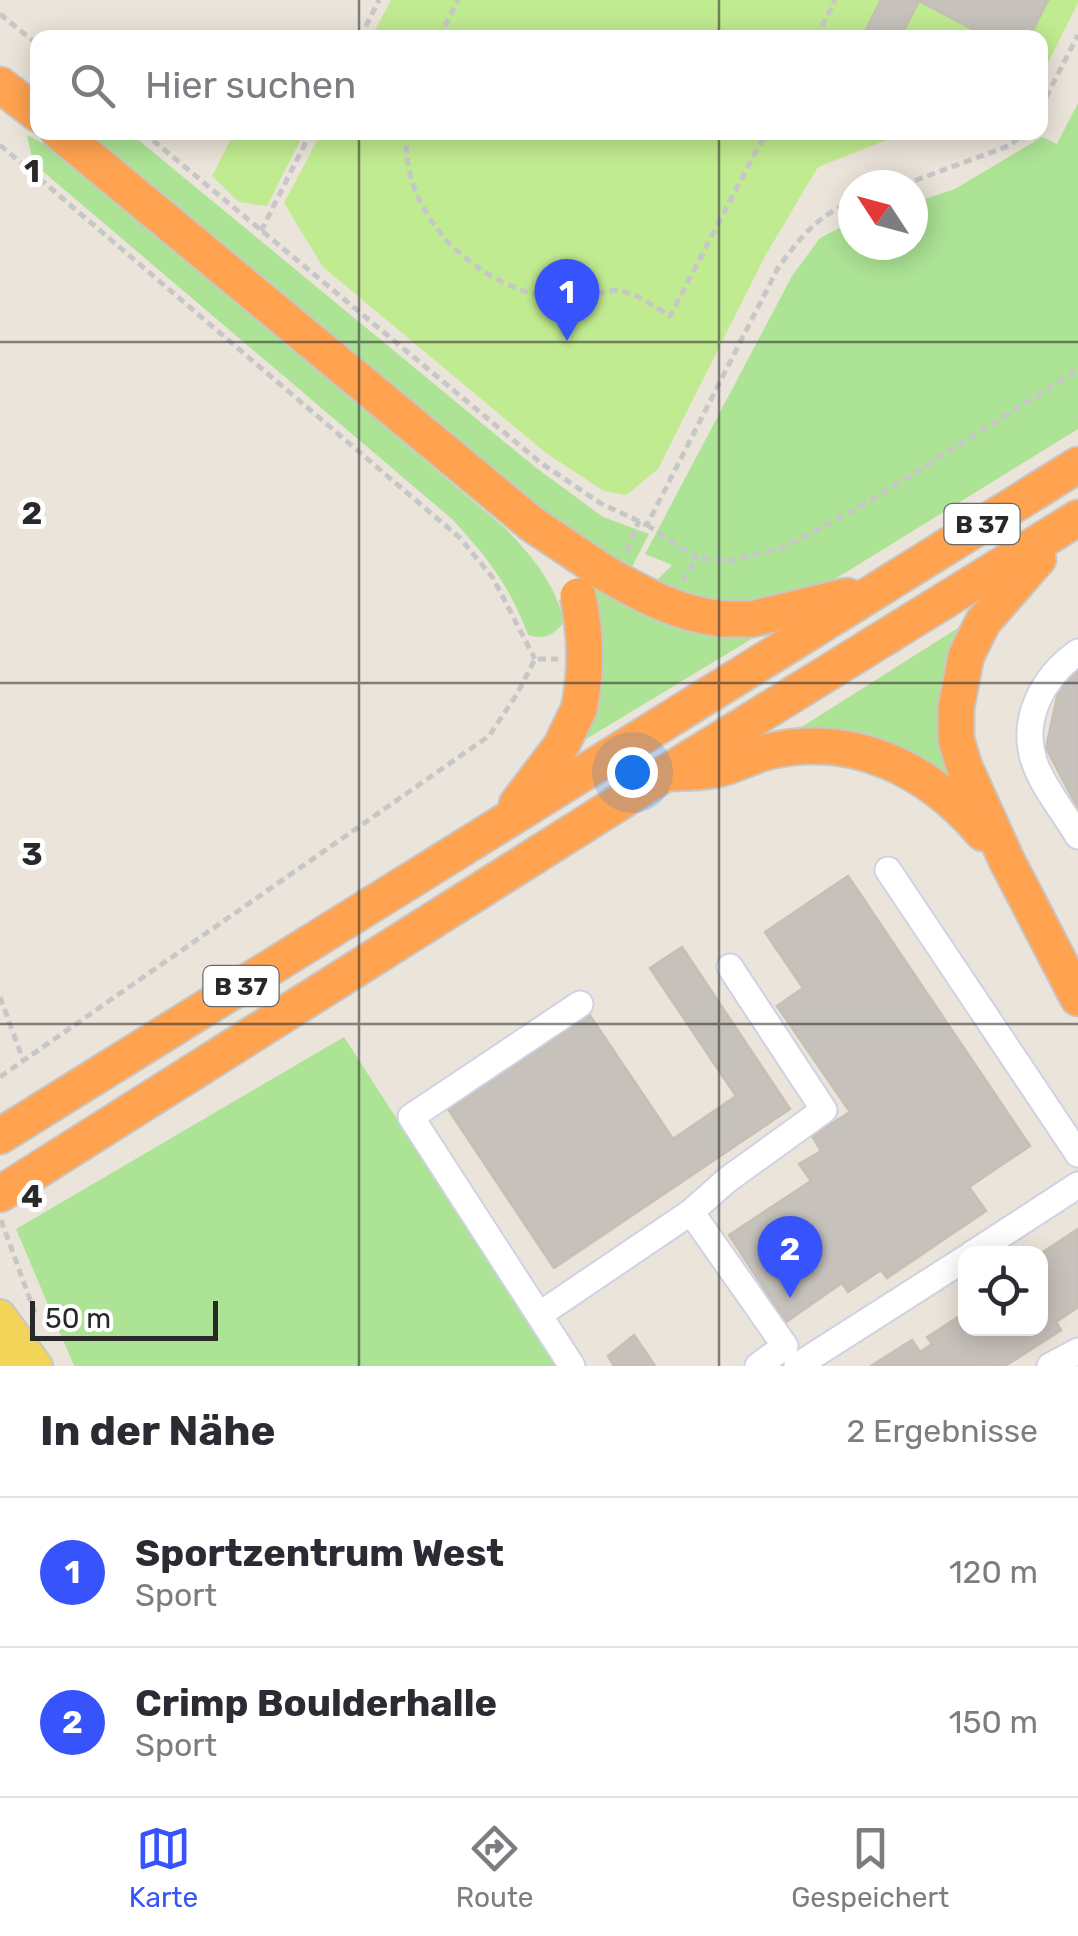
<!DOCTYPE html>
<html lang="de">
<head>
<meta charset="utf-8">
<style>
	:root { --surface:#fff; --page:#f7f7f7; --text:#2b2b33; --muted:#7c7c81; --line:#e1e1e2; --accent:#3653fc }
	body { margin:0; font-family:Rubik,sans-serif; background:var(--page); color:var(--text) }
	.controls { position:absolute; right:30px; bottom:30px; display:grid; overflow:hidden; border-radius:20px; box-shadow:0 5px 25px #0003 }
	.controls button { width:90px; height:90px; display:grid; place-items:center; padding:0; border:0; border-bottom:2px solid var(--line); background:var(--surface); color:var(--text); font:50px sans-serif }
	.compass { position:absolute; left:838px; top:170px; width:90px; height:90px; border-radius:50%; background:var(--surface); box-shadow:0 5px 25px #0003; rotate:306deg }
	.scale { position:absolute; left:30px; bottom:25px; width:188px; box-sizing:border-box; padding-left:10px; border:5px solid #292929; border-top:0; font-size:28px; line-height:35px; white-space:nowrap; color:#292929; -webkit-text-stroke:8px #fff; paint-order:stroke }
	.you { position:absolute; left:632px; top:772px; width:35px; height:35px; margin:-25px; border:8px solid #fff; border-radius:50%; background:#1a73e8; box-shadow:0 0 0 15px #1a73e833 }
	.badge { display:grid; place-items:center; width:65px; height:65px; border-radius:50%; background:var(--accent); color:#fff; font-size:32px; font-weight:700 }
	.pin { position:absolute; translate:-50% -82px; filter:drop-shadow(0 2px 5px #0008) }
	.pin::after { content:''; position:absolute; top:52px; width:35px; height:30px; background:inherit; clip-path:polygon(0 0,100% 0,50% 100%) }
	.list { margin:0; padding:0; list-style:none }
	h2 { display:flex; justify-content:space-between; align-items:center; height:130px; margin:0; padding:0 40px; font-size:42px }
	h2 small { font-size:32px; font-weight:400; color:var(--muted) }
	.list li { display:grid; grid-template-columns:65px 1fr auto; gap:30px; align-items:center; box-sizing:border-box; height:150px; padding:0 40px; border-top:2px solid var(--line) }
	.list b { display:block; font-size:38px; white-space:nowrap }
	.list p { margin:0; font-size:32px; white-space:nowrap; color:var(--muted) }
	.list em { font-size:32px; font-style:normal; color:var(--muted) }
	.icon { flex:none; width:55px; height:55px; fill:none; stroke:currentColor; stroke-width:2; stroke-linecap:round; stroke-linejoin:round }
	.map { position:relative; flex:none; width:1078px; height:1366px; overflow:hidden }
	.search { position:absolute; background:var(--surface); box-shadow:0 5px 25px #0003; left:30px; right:30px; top:30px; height:110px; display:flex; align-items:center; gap:25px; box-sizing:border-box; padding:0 35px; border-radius:20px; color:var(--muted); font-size:38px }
	.sheet { height:430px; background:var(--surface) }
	nav { display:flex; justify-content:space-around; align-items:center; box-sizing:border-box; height:140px; border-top:2px solid var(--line); background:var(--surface); font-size:28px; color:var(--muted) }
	nav a { display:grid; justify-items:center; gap:5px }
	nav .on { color:var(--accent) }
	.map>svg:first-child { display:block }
	.green { fill:#ace395 }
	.pitch { fill:#c1eb90 }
	.building { fill:#c6c1ba; stroke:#c6c0b4; stroke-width:2.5 }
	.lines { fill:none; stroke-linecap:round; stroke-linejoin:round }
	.minor-casing { stroke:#cfd2e2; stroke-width:29 }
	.major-casing { stroke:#c7c7c7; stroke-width:34 }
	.highway-casing { stroke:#c7c7c7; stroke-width:39 }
	.path { stroke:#c7c7c7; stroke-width:5; stroke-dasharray:8 5; stroke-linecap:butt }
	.minor { stroke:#fff; stroke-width:25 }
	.major { stroke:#f2d458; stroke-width:30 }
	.highway { stroke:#ffa351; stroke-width:35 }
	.highway-bridge-casing { stroke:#c7c7c7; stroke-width:39; stroke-linecap:butt }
	.highway-bridge { stroke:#ffa351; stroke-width:35 }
	.grid { fill:none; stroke:#292929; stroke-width:2.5; stroke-opacity:0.55 }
	.labels { text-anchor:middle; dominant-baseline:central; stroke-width:10; stroke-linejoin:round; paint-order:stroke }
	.shield { fill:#fff; stroke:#696969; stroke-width:2.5 }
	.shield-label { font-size:25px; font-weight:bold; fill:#292929 }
	.grid-label { font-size:32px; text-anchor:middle; font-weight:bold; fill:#292929; stroke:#fff; stroke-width:10; stroke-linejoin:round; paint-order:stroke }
</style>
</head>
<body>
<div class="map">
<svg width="1078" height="1366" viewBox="0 0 1078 1366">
	<rect width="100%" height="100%" fill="#ebe4da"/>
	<g class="green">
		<polygon points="1078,103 1078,429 827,584 753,603 715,602 656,581 672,565 645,554 792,276 820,238 853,221 853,245 913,245 913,203 955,189 1042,137 1057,144"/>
		<polygon points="88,133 130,133 535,467 603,517 649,534 632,567 601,553 544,511"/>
		<path d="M27,135L56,150L505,528C532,556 555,583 564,622C554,635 545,640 528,635C510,586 487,557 452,519L33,163Z"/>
		<polygon points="574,566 763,632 568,750 584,590"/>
		<polygon points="969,621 952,781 781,740"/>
		<polygon points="344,1037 556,1366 74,1366 16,1229"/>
	</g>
	<g class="pitch">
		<polygon points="391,0 1078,0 1078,3 1041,77 1040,38 371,38"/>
		<polygon points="234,133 304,133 267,206 239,202 212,176"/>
		<polygon points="321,133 321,132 904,133 818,167 765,256 658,469 626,495 604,491 546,453 323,267 284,203"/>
	</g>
	<g class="building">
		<polygon points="881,0 1048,0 1029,38 989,38 919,1 900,38 862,38"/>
		<polygon points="1078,668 1078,809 1046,748 1060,683"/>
		<polygon points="848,876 1030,1146 969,1187 986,1211 887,1278 881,1270 848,1292 842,1283 786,1322 729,1235 811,1181 799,1164 821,1151 812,1136 850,1112 777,1006 803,988 765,932"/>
		<polygon points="682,947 790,1109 554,1268 448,1109 589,1014 673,1139 736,1096 650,968"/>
		<polygon points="1078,1229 1078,1307 1056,1322 1061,1330 1005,1366 871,1366 912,1340 920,1352 932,1344 927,1337 966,1312 966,1328 1040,1328 1040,1254"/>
		<polygon points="634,1335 655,1366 614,1366 608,1356"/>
	</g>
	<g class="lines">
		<defs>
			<g id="minor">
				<path d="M1078,652C1044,676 1020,718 1034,761C1041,784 1065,814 1078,836"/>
				<polyline points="888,870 1078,1154"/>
				<polyline points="580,1004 411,1117 539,1315 691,1212 785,1346 758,1366"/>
				<polyline points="691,1212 727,1180 824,1110 730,967"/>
				<polyline points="972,1254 1078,1185"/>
				<polyline points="539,1315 572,1366"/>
				<polyline points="797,1366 966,1258"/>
				<polyline points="1050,1366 1078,1351"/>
			</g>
			<g id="major">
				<polyline points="0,1315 37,1366"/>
				<polyline points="0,1350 5,1366"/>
			</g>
			<g id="highway">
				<polyline points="0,85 38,114"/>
				<polyline points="59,132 532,524 605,573"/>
				<polyline points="1038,559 983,622 966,656 956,708 956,739 964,766 1007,861 1078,998"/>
				<polyline points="723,619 752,619 847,596"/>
				<path d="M672,773C687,772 704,773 718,769C736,765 752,755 770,751C855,732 929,770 983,833"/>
				<polyline points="517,804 561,746 579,709"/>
				<polyline points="0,1136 1078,465"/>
				<polyline points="0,1194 666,773 1078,518"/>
			</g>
		</defs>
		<use href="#minor" class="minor-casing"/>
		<use href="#major" class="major-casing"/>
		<use href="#highway" class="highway-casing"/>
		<g class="path">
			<polyline points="0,14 38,45"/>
			<polyline points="360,38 379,0"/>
			<polyline points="439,38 458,0"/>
			<polyline points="816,38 835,0"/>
			<polyline points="1040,109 1078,35"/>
			<path d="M143,132L541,463L600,503L647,525L778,268C799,239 818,214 853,202"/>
			<path d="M407,132C399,215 476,286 552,298C576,302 606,288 621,291C636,293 656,308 670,316L766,132"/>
			<polyline points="0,145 460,538 493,578 535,659"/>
			<polyline points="903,185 1011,145 1024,132"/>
			<polyline points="261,231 311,132"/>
			<polyline points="647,525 697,558 730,561 785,547 861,506 1078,370"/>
			<polyline points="627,551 639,521"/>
			<polyline points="683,581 697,558"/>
			<polyline points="0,997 24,1062"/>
			<polyline points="0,1077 489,736 517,694 535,659 558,659"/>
			<polyline points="1,1220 35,1313"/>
		</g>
		<use href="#minor" class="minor"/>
		<use href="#major" class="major"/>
		<use href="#highway" class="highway"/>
		<defs>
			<g id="highway-bridge">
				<path d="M605,573C643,595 678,614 723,619"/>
				<path d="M578,596C586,636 587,669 579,709"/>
			</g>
		</defs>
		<use href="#highway-bridge" class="highway-bridge-casing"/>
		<use href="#highway-bridge" class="highway-bridge"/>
	</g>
	<path class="grid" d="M359,0V38M719,0V38M359,132V1366M719,132V1366M0,342H1078M0,683H1078M0,1024H1078"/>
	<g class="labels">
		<g class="shield">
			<rect x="944.5" y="504" width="75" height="40" rx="8"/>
			<rect x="203.5" y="966" width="75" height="40" rx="8"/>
		</g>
		<g class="shield-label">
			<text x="982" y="524">B 37</text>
			<text x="241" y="986">B 37</text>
		</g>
	</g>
	<g class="grid-label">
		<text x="32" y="182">1</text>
		<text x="32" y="524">2</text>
		<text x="32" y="865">3</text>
		<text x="32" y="1207">4</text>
	</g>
</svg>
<div class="controls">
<button><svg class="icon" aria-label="locate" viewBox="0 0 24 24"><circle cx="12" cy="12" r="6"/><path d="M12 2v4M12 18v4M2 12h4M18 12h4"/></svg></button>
</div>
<svg class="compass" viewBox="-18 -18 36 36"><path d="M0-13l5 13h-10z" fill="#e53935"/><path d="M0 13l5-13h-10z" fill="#7c7c81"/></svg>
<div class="scale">50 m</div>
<div class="you"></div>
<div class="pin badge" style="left:567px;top:341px">1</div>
<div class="pin badge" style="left:790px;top:1298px">2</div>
<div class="search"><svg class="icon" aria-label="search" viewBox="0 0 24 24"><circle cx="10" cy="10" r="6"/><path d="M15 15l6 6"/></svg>Hier suchen</div>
</div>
<section class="sheet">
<h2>In der Nähe<small>2 Ergebnisse</small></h2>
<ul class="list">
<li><span class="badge">1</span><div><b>Sportzentrum West</b><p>Sport</p></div><em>120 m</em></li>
<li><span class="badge">2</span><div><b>Crimp Boulderhalle</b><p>Sport</p></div><em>150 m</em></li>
</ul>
</section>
<nav>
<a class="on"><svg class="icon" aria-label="map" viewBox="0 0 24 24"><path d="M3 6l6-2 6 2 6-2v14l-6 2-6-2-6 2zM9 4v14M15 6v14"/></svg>Karte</a>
<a><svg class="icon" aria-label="directions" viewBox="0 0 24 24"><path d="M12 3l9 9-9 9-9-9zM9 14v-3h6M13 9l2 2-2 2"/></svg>Route</a>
<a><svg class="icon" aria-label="saved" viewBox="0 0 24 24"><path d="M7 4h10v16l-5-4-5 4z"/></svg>Gespeichert</a>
</nav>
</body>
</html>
